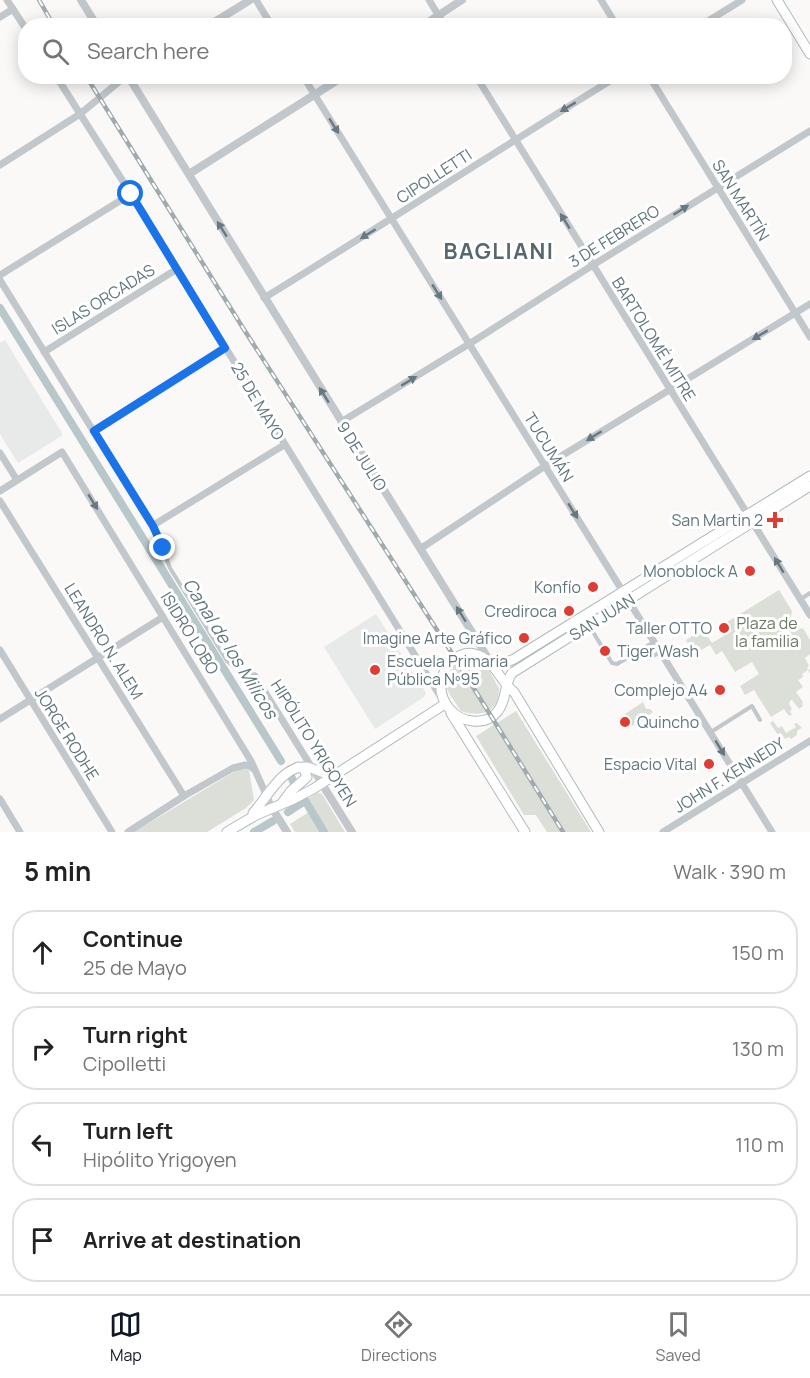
<!DOCTYPE html>
<html lang="en">
<head>
<meta charset="utf-8">
<style>
	:root { --surface:#fff; --page:#f2f2f2; --text:#222; --muted:#767676; --line:#e0e0e0; --accent:#111827 }
	body { margin:0; font-family:Manrope,sans-serif; background:var(--page); color:var(--text) }
	.stop { position:absolute; width:18px; height:18px; margin:-14px; border:4px solid #1a73e8; border-radius:50%; background:#fff }
	.stop.end { background:#1a73e8; border-color:#fff; box-shadow:0 2px 6px #0008 }
	.list { margin:0; padding:0; list-style:none }
	h2 { display:flex; justify-content:space-between; align-items:center; height:78px; margin:0; padding:0 24px; font-size:26px }
	h2 small { font-size:20px; font-weight:400; color:var(--muted) }
	.list li { display:grid; grid-template-columns:39px 1fr auto; gap:18px; align-items:center; box-sizing:border-box; height:84px; margin:0 12px 12px; padding:0 12px; border:2px solid var(--line); border-radius:24px }
	.list b { display:block; font-size:22px; white-space:nowrap }
	.list p { margin:0; font-size:20px; white-space:nowrap; color:var(--muted) }
	.list em { font-size:20px; font-style:normal; color:var(--muted) }
	.icon { flex:none; width:33px; height:33px; fill:none; stroke:currentColor; stroke-width:2; stroke-linecap:round; stroke-linejoin:round }
	.map { position:relative; flex:none; width:810px; height:832px; overflow:hidden }
	.search { position:absolute; background:var(--surface); box-shadow:0 3px 15px #0003; left:18px; right:18px; top:18px; height:66px; display:flex; align-items:center; gap:15px; box-sizing:border-box; padding:0 21px; border-radius:24px; color:var(--muted); font-size:22px }
	.sheet { height:462px; background:var(--surface) }
	nav { display:flex; justify-content:space-around; align-items:center; box-sizing:border-box; height:84px; border-top:2px solid var(--line); background:var(--surface); font-size:16px; color:var(--muted) }
	nav a { display:grid; justify-items:center; gap:3px }
	nav .on { color:var(--accent) }
	.map>svg:first-child { display:block }
	.built { fill:#e8e9e9 }
	.green { fill:#dbdfd7 }
	.lines { fill:none; stroke-linecap:round; stroke-linejoin:round }
	.canal { stroke:#b8c7c9; stroke-width:8 }
	.secondary-casing { stroke:#b1babd; stroke-width:11 }
	.service { stroke:#c1c7ca; stroke-width:4 }
	.minor { stroke:#c1c7ca; stroke-width:7 }
	.tertiary { stroke:#c1c7ca; stroke-width:8 }
	.secondary { stroke:#fff; stroke-width:9 }
	.rail-casing { stroke:#a1abae; stroke-width:4.5 }
	.rail { stroke:#fff; stroke-width:2; stroke-dasharray:7; stroke-linecap:butt }
	.oneway { fill:#667980 }
	.route { stroke:#1a73e8; stroke-width:8 }
	.poi-dot { fill:#df3c33; stroke:#fff; stroke-width:2 }
	.labels { text-anchor:middle; dominant-baseline:central; stroke-width:6; stroke-linejoin:round; paint-order:stroke }
	.street-label { font-size:16px; fill:#61757c; stroke:#fff }
	.poi-label { font-size:16px; fill:#61757c; stroke:#fff; text-anchor:end }
	.park-label { font-size:16px; fill:#6c7a64; stroke:#fff }
	.water-label { font-size:18px; font-style:italic; fill:#60787c; stroke:#fff }
	.district-label { font-size:22px; font-weight:bold; letter-spacing:1.5px; fill:#57676d; stroke:#fff }
</style>
</head>
<body>
<div class="map">
<svg width="810" height="832" viewBox="0 0 810 832">
	<rect width="100%" height="100%" fill="#faf9f8"/>
	<g class="built">
		<polygon points="5,340 63,435 18,463 0,434 0,343"/>
		<polygon points="376,614 426,693 424,697 375,729 324,647"/>
	</g>
	<g class="green">
		<polygon points="779,590 792,611 791,617 797,626 799,626 801,629 803,628 810,640 810,654 805,658 809,666 807,668 808,670 810,669 810,673 808,670 802,674 803,677 798,680 803,687 796,692 803,702 802,703 803,706 799,709 792,700 790,701 789,704 792,709 790,711 792,715 789,716 784,709 771,717 754,690 745,695 740,686 759,674 752,662 735,672 722,651 716,655 710,645 694,654 686,640 703,629 712,643 732,631 727,622"/>
		<path d="M472,660C489,665 490,673 499,688C499,712 482,718 461,711C457,704 447,693 446,685C444,668 458,661 472,660Z"/>
		<polygon points="643,702 646,709 650,709 653,712 632,726 625,714"/>
		<polygon points="516,711 591,832 547,832 536,815 524,815 476,736"/>
		<polygon points="773,721 778,728 782,726 786,733 796,727 794,724 797,723 802,728 797,731 797,735 791,739 789,737 785,739 781,733 778,735 770,723"/>
		<polygon points="242,767 249,770 254,800 246,808 207,832 134,832"/>
		<polygon points="317,793 322,794 345,832 295,832 290,824 312,810 306,800"/>
	</g>
	<g class="lines">
		<g class="canal">
			<polyline points="0,308 281,761"/>
			<polyline points="291,776 293,781"/>
			<polyline points="303,797 324,832"/>
			<polyline points="288,812 305,801"/>
			<polyline points="254,832 273,821"/>
		</g>
		<defs>
			<g id="secondary">
				<polyline points="777,0 810,54"/>
				<polyline points="492,663 505,663 514,659 810,476"/>
				<polyline points="451,713 525,832"/>
				<polyline points="282,803 291,791 307,777 304,769 298,767"/>
				<path d="M253,813C266,799 283,765 305,767C318,768 323,777 338,773"/>
				<polyline points="227,832 256,815 294,799 313,789 445,704"/>
				<path d="M599,832L514,692C499,681 495,659 475,654C458,650 443,667 441,683C439,702 455,720 473,721C483,722 492,719 498,711C507,699 504,684 512,673L810,486"/>
			</g>
		</defs>
		<use href="#secondary" class="secondary-casing"/>
		<g class="service">
			<polyline points="152,526 159,538 170,568 227,661 234,667 255,675"/>
			<polyline points="801,599 810,593"/>
			<polyline points="586,630 593,632 612,663 617,664 654,642"/>
			<polyline points="649,658 661,652"/>
			<polyline points="711,732 752,706 760,720"/>
		</g>
		<g class="minor">
			<polyline points="7,0 26,29"/>
			<polyline points="256,0 272,26"/>
			<polyline points="429,0 445,26"/>
			<polyline points="601,0 617,26"/>
			<polyline points="0,17 13,9"/>
			<polyline points="700,26 742,0"/>
			<polyline points="56,76 131,194 440,696"/>
			<polyline points="303,76 772,832"/>
			<polyline points="476,76 810,615"/>
			<polyline points="649,76 810,337"/>
			<polyline points="0,165 80,114 126,76"/>
			<polyline points="0,275 131,194"/>
			<polyline points="0,280 152,526 284,445"/>
			<path d="M264,298C383,225 499,149 618,76"/>
			<polyline points="44,352 177,269"/>
			<polyline points="341,422 469,344 593,265 810,131"/>
			<polyline points="94,431 225,348"/>
			<polyline points="0,453 17,480"/>
			<polyline points="0,491 62,452 251,761 272,808"/>
			<polyline points="0,501 184,796"/>
			<polyline points="420,549 545,466 810,304"/>
			<polyline points="0,650 112,832"/>
			<polyline points="421,665 448,664"/>
			<polyline points="255,676 322,784"/>
			<polyline points="0,719 163,617"/>
			<polyline points="0,799 20,832"/>
			<polyline points="128,832 184,796 233,768 245,765 250,766 255,770"/>
			<polyline points="663,832 810,741"/>
		</g>
		<g class="tertiary">
			<polyline points="81,0 97,26"/>
			<polyline points="208,26 250,0"/>
			<polyline points="422,26 462,0"/>
			<polyline points="128,76 491,663"/>
			<polyline points="189,174 344,76"/>
			<polyline points="322,784 352,832"/>
			<polyline points="272,808 287,832"/>
		</g>
		<use href="#secondary" class="secondary"/>
		<defs>
			<g id="rail">
				<polyline points="39,0 54,26"/>
				<polyline points="86,76 243,328 455,658 563,832"/>
			</g>
		</defs>
		<use href="#rail" class="rail-casing"/>
		<use href="#rail" class="rail"/>
	</g>
	<defs><path id="oneway-solid" d="M-6-.8H1V-3.2L6.5 0L1 3.2V.8H-6Z" transform="scale(1.5)"/></defs>
	<g class="oneway">
		<use href="#oneway-solid" transform="translate(568 107) rotate(149)"/>
		<use href="#oneway-solid" transform="translate(334 126) rotate(58)"/>
		<use href="#oneway-solid" transform="translate(681 210) rotate(-32)"/>
		<use href="#oneway-solid" transform="translate(565 221) rotate(-122)"/>
		<use href="#oneway-solid" transform="translate(222 229) rotate(-122)"/>
		<use href="#oneway-solid" transform="translate(368 234) rotate(148)"/>
		<use href="#oneway-solid" transform="translate(437 292) rotate(58)"/>
		<use href="#oneway-solid" transform="translate(760 335) rotate(149)"/>
		<use href="#oneway-solid" transform="translate(409 381) rotate(-31)"/>
		<use href="#oneway-solid" transform="translate(324 395) rotate(-122)"/>
		<use href="#oneway-solid" transform="translate(594 436) rotate(148)"/>
		<use href="#oneway-solid" transform="translate(93 502) rotate(59)"/>
		<use href="#oneway-solid" transform="translate(573 511) rotate(58)"/>
		<use href="#oneway-solid" transform="translate(779 565) rotate(-121)"/>
		<use href="#oneway-solid" transform="translate(461 614) rotate(-122)"/>
		<use href="#oneway-solid" transform="translate(720 748) rotate(59)"/>
	</g>
	<g class="lines">
		<polyline class="route" points="131,194 225,348 94,431 153,526 163,548"/>
	</g>
	<g class="poi-dot">
		<path d="M772 511h6v6h6v6h-6v6h-6v-6h-6v-6h6z"/>
		<circle cx="750" cy="571" r="6"/>
		<circle cx="593" cy="587" r="6"/>
		<circle cx="569" cy="611" r="6"/>
		<circle cx="724" cy="628" r="6"/>
		<circle cx="524" cy="638" r="6"/>
		<circle cx="605" cy="651" r="6"/>
		<circle cx="375" cy="670" r="6"/>
		<circle cx="720" cy="690" r="6"/>
		<circle cx="625" cy="722" r="6"/>
		<circle cx="709" cy="764" r="6"/>
	</g>
	<g class="labels">
		<g class="street-label">
			<text transform="translate(434 176) rotate(-33)">CIPOLLETTI</text>
			<text transform="translate(741 200) rotate(58)">SAN MARTÍN</text>
			<text transform="translate(614 236) rotate(-32)">3 DE FEBRERO</text>
			<text transform="translate(103 299) rotate(-32)">ISLAS ORCADAS</text>
			<text transform="translate(654 339) rotate(58)">BARTOLOMÉ MITRE</text>
			<text transform="translate(258 401) rotate(59)">25 DE MAYO</text>
			<text transform="translate(549 447) rotate(58)">TUCUMÁN</text>
			<text transform="translate(362 456) rotate(58)">9 DE JULIO</text>
			<text transform="translate(602 617) rotate(-32)">SAN JUAN</text>
			<text transform="translate(190 633) rotate(58)">ISIDRO LOBO</text>
			<text transform="translate(104 641) rotate(58)">LEANDRO N. ALEM</text>
			<text transform="translate(67 734) rotate(58)">JORGE RODHE</text>
			<text transform="translate(314 743) rotate(58)">HIPÓLITO YRIGOYEN</text>
			<text transform="translate(729 775) rotate(-32)">JOHN F. KENNEDY</text>
		</g>
		<g class="poi-label">
			<text x="763" y="520">San Martin 2</text>
			<text x="738" y="571">Monoblock A</text>
			<text x="581" y="587">Konfío</text>
			<text x="557" y="611">Crediroca</text>
			<text x="712" y="628">Taller OTTO</text>
			<text x="512" y="638">Imagine Arte Gráfico</text>
			<text x="617" y="651" text-anchor="start">Tiger Wash</text>
			<text x="387" y="661" text-anchor="start">Escuela Primaria<tspan x="387" dy="18">Pública Nº95</tspan></text>
			<text x="708" y="690">Complejo A4</text>
			<text x="637" y="722" text-anchor="start">Quincho</text>
			<text x="697" y="764">Espacio Vital</text>
		</g>
		<g class="park-label">
			<text x="767" y="623">Plaza de<tspan x="767" dy="18">la familia</tspan></text>
		</g>
		<g class="water-label">
			<text transform="translate(231 648) rotate(58)">Canal de los Milicos</text>
		</g>
		<g class="district-label">
			<text x="499" y="251">BAGLIANI</text>
		</g>
	</g>
</svg>
<div class="stop" style="left:131px;top:194px"></div>
<div class="stop end" style="left:163px;top:548px"></div>
<div class="search"><svg class="icon" aria-label="search" viewBox="0 0 24 24"><circle cx="10" cy="10" r="6"/><path d="M15 15l6 6"/></svg>Search here</div>
</div>
<section class="sheet">
<h2>5 min<small>Walk · 390 m</small></h2>
<ul class="list">
<li><svg class="icon" aria-label="ahead" viewBox="0 0 24 24"><path d="M12 20V5M6 11l6-6 6 6"/></svg><div><b>Continue</b><p>25 de Mayo</p></div><em>150 m</em></li>
<li><svg class="icon" aria-label="right" viewBox="0 0 24 24"><path d="M7 20v-9h11M14 6l5 5-5 5"/></svg><div><b>Turn right</b><p>Cipolletti</p></div><em>130 m</em></li>
<li><svg class="icon" aria-label="left" viewBox="0 0 24 24"><path d="M17 20v-9H6M10 6l-5 5 5 5"/></svg><div><b>Turn left</b><p>Hipólito Yrigoyen</p></div><em>110 m</em></li>
<li><svg class="icon" aria-label="arrive" viewBox="0 0 24 24"><path d="M6 21V4h12l-3 4 3 4H6"/></svg><div><b>Arrive at destination</b></div></li>
</ul>
</section>
<nav>
<a class="on"><svg class="icon" aria-label="map" viewBox="0 0 24 24"><path d="M3 6l6-2 6 2 6-2v14l-6 2-6-2-6 2zM9 4v14M15 6v14"/></svg>Map</a>
<a><svg class="icon" aria-label="directions" viewBox="0 0 24 24"><path d="M12 3l9 9-9 9-9-9zM9 14v-3h6M13 9l2 2-2 2"/></svg>Directions</a>
<a><svg class="icon" aria-label="saved" viewBox="0 0 24 24"><path d="M7 4h10v16l-5-4-5 4z"/></svg>Saved</a>
</nav>
</body>
</html>
